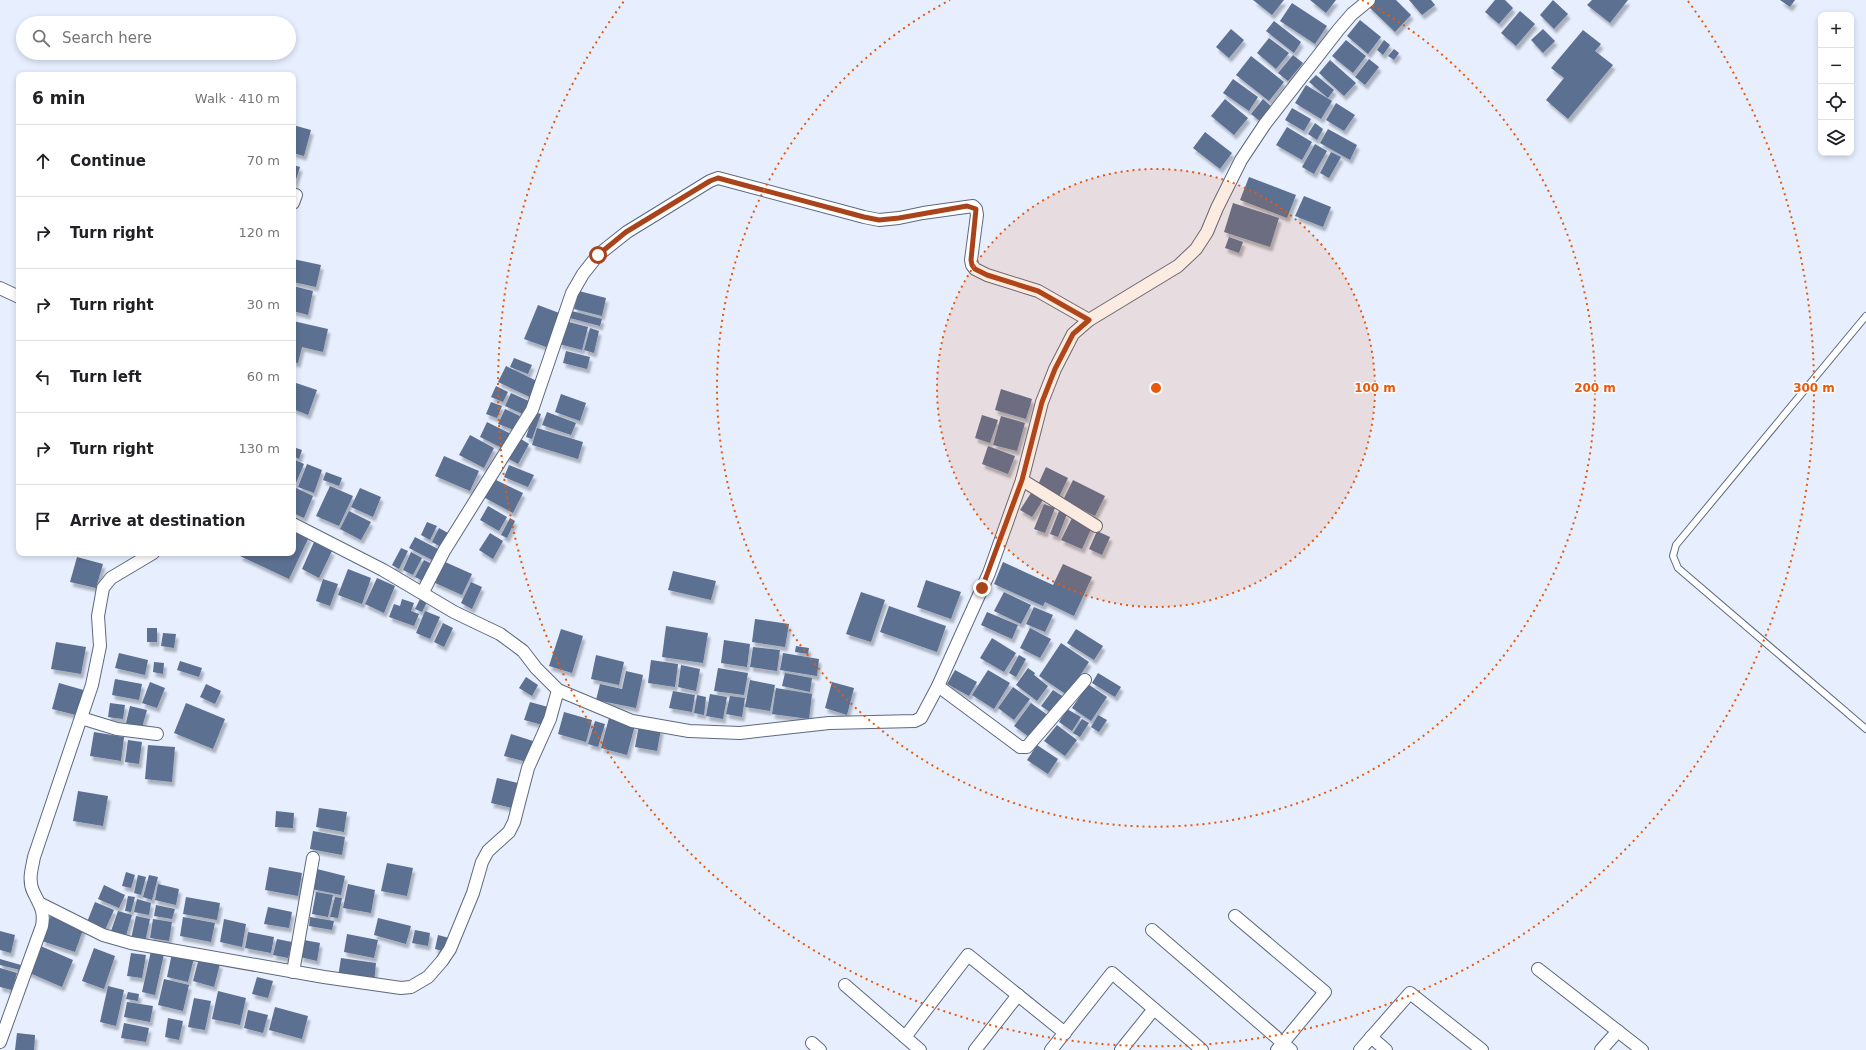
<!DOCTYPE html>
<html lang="en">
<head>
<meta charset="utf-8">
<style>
	:root { --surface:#fff; --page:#f2f2f2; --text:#202124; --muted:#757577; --line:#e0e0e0 }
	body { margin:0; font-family:"DejaVu Sans",sans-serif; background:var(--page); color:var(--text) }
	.controls { position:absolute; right:12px; top:12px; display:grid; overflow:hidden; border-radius:8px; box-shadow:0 2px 6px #0003 }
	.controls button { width:36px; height:36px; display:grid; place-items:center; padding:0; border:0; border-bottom:1px solid var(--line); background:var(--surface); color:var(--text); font:20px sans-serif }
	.stop { position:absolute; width:12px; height:12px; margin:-9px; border:3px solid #a9431c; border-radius:50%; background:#fff }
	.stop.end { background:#a9431c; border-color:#fff; box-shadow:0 1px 4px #0008 }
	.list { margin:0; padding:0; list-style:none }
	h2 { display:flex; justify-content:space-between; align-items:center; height:52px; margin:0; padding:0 16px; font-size:17px }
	h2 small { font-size:13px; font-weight:400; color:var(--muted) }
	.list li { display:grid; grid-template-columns:26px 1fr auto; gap:12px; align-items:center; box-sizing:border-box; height:72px; padding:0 16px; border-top:1px solid var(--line) }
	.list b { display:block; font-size:15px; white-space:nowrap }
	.list em { font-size:13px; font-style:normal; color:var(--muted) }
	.icon { flex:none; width:22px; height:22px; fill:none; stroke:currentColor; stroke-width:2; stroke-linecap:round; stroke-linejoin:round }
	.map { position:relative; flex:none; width:1866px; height:1050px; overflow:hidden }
	.search { position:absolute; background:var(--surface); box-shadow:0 2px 6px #0003; left:16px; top:16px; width:280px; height:44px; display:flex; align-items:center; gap:10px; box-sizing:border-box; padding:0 14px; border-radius:22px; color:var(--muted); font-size:15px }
	.panel { position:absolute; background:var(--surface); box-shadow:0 2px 6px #0003; left:16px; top:72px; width:280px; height:484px; border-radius:8px }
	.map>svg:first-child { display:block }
	.building { fill:#5c6f91; filter:url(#shadow) }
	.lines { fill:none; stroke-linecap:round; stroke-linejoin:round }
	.service-casing { stroke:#5d697f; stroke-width:8 }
	.minor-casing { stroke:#5d697f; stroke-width:14 }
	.service { stroke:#fff; stroke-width:6 }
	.minor { stroke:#fff; stroke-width:12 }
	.route { stroke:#a9431c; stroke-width:5 }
	.ring { fill:none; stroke:#e8590c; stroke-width:2; stroke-dasharray:2 4 }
	.centre { fill:#e8590c; stroke:#fcfcfc; stroke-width:2 }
	.ring-label { font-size:12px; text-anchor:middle; font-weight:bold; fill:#e8590c; stroke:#fcfcfc; stroke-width:3; stroke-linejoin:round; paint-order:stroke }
</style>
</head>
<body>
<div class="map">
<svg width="1866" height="1050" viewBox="0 0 1866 1050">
	<defs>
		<filter id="shadow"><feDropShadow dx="2.5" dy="4.5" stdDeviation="1" flood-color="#0004"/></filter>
	</defs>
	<rect width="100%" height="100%" fill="#e7efff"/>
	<g class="building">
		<polygon points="1253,0 1284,0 1272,15"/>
		<polygon points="1310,0 1336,0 1326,13"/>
		<polygon points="1374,0 1396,0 1411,15 1395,32 1368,6"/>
		<polygon points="1409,0 1431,0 1435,5 1422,15"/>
		<polygon points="1495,0 1505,0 1513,8 1499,24 1485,12"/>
		<polygon points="1553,0 1568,14 1554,29 1540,15"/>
		<polygon points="1592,0 1628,0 1610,23 1587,5"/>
		<polygon points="1780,0 1795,0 1790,7"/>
		<polygon points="1292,3 1327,26 1315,44 1280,21"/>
		<polygon points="1520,11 1535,24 1516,46 1501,33"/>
		<polygon points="1360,20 1381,37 1368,54 1347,36"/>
		<polygon points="1274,21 1301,42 1294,53 1266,31"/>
		<polygon points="1231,29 1244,40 1229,58 1216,47"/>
		<polygon points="1543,29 1555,41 1543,53 1531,40"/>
		<polygon points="1583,30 1601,44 1595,51 1613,65 1568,119 1546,100 1564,78 1551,68"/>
		<polygon points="1269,38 1289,53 1276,69 1257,53"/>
		<polygon points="1346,40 1366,56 1353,73 1332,56"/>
		<polygon points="1384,40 1390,45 1383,55 1377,50"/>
		<polygon points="1394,49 1399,53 1394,60 1388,56"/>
		<polygon points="1293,55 1303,63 1288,81 1278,73"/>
		<polygon points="1251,56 1284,82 1269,101 1236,75"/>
		<polygon points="1369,59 1379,67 1365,85 1355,77"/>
		<polygon points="1330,60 1356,83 1344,96 1319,73"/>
		<polygon points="1316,75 1334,90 1328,98 1309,82"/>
		<polygon points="1233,79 1258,97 1249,111 1223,93"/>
		<polygon points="1306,85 1332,101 1321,119 1295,103"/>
		<polygon points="1225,99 1248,118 1234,135 1211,116"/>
		<polygon points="1263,99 1273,108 1261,122 1251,114"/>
		<polygon points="1336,103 1355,115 1344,131 1326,120"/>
		<polygon points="1292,108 1311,119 1304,131 1285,120"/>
		<polygon points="1315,123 1323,129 1317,140 1308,134"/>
		<polygon points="293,125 311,130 304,156 293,153"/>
		<polygon points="1287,127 1312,142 1302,160 1276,145"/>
		<polygon points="1328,129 1357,145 1350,160 1320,143"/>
		<polygon points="1205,132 1232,153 1220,169 1193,148"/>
		<polygon points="1315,144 1327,151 1314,174 1302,167"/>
		<polygon points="1331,152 1341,157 1329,178 1320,173"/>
		<polygon points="293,165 300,167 293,189"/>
		<polygon points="1249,177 1296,195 1287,218 1240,200"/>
		<polygon points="1304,196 1331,207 1323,227 1295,216"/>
		<polygon points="1233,203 1279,218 1270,247 1224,232"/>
		<polygon points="1229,237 1243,242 1239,253 1225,248"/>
		<polygon points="293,259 321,265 316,287 293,282"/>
		<polygon points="293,286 313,291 308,315 293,311"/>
		<polygon points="579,291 606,298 602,316 574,309"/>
		<polygon points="538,305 562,314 549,348 524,339"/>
		<polygon points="568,310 602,319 600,326 566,317"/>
		<polygon points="293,321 328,329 323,352 302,347 298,363 293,362"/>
		<polygon points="565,321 588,327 582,350 559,344"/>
		<polygon points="590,328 599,331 594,353 584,350"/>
		<polygon points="566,351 590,357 587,369 563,363"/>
		<polygon points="514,358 532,365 528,374 510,367"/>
		<polygon points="506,366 541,383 534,399 498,382"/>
		<polygon points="293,382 317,390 308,415 293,409"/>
		<polygon points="496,386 508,392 503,402 491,397"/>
		<polygon points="1001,389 1032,399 1026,419 995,410"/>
		<polygon points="511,393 531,402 525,415 505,406"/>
		<polygon points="561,394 586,403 580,421 555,412"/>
		<polygon points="491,402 502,406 497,418 486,414"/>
		<polygon points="505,409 520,416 514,430 498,424"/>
		<polygon points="534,412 541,414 532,439 526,437"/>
		<polygon points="547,412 576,423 571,435 542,425"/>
		<polygon points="982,415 998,420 990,443 975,438"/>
		<polygon points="1001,416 1025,423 1017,451 993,445"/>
		<polygon points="487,422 511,434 504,449 480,437"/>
		<polygon points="537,428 583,442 578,459 532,445"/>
		<polygon points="470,435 494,448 484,468 459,455"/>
		<polygon points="516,436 529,444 518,464 504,456"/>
		<polygon points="988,446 1015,456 1008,474 982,464"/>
		<polygon points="293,447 302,450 299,459 293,456"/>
		<polygon points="444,456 479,471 470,491 435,476"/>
		<polygon points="293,459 304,464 293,490"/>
		<polygon points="307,464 322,470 314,493 298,487"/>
		<polygon points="509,465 534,475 528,487 504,477"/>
		<polygon points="1046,467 1068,478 1058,499 1036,489"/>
		<polygon points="326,472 342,478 339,486 323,480"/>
		<polygon points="494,479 523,493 513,513 485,498"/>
		<polygon points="1073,480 1105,496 1095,516 1063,500"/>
		<polygon points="330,486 353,496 339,526 316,516"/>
		<polygon points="296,488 313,496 304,518 293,513 293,495"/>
		<polygon points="360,488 381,497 373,517 351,507"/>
		<polygon points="1031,493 1043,500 1032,517 1020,510"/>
		<polygon points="1044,504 1055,508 1045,533 1034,529"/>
		<polygon points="488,506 507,517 499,531 480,520"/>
		<polygon points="349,511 371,522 361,540 340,529"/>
		<polygon points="1059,511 1067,514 1058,537 1050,534"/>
		<polygon points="510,518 515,521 507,538 501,535"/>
		<polygon points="1072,518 1092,527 1082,549 1061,540"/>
		<polygon points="427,522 437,526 430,540 421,535"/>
		<polygon points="439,528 450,534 443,548 432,542"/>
		<polygon points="293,529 309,537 289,579 240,556 241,553 293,553"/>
		<polygon points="1097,531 1110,537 1102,555 1089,549"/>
		<polygon points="490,533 503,541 493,559 479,550"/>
		<polygon points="415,537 440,550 434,561 409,548"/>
		<polygon points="314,542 332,551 319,578 302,569"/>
		<polygon points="401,548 408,551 399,569 392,565"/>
		<polygon points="411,552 422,558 413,575 403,570"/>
		<polygon points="77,557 103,564 96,588 70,582"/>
		<polygon points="424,560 434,565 425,582 415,577"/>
		<polygon points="443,561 472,574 462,595 433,582"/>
		<polygon points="1003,562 1053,585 1063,564 1092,577 1074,616 1045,602 1043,606 994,584"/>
		<polygon points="348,569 371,578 362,604 338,595"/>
		<polygon points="673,571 716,581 711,600 668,590"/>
		<polygon points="377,578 395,586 384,613 365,604"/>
		<polygon points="323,579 338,584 330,606 316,601"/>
		<polygon points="926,580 961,592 951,619 917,607"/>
		<polygon points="471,582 482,587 472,609 461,603"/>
		<polygon points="861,592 885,600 871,642 846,634"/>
		<polygon points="1004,592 1031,605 1021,624 994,611"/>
		<polygon points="402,599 414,603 411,611 419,614 414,626 389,617 394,604 400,606"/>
		<polygon points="420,599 427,602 422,612 415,609"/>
		<polygon points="889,606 946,626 937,652 880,632"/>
		<polygon points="1034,607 1053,615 1045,632 1026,624"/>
		<polygon points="425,611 440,617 430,639 416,633"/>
		<polygon points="987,612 1018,625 1012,639 981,625"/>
		<polygon points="755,619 789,624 785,647 752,642"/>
		<polygon points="443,623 453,628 444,647 434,642"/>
		<polygon points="666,626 708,633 703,663 662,657"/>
		<rect x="147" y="628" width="10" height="14"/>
		<polygon points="1030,628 1051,639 1040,658 1020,648"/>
		<polygon points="561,629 583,636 572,673 549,666"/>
		<polygon points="1076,629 1103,646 1094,660 1067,643"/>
		<polygon points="163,633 176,634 174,648 161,646"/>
		<polygon points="992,638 1016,653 1004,672 980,658"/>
		<polygon points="724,640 750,644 747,667 721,663"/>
		<polygon points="56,642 86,647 81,674 51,669"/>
		<polygon points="1061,643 1089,662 1067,695 1039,676"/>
		<polygon points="796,646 809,648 808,654 795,652"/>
		<polygon points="753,647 780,650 777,671 750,667"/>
		<polygon points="119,653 148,660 145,675 115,668"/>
		<polygon points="783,653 819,659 817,676 780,670"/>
		<polygon points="596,655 624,662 619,685 591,679"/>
		<polygon points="1019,655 1026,659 1016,677 1009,673"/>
		<polygon points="651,660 678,664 675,687 648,683"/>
		<polygon points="180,661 202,668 199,677 177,670"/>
		<polygon points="154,662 164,663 163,674 153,672"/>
		<polygon points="681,665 700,669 696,691 678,687"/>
		<polygon points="718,668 748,673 744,695 714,691"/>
		<polygon points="1028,668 1035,673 1034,675 1048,686 1037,701 1016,685"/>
		<polygon points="955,670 977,682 969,696 947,684"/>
		<polygon points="988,670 1010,683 994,709 972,695"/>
		<polygon points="626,671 643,675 636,708 596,700 600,684 622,689"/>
		<polygon points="785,673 812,678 810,692 782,686"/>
		<polygon points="1098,673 1121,687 1115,697 1092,683"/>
		<polygon points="526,677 538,685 532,696 519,688"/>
		<polygon points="115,679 142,684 139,700 112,695"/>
		<polygon points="750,680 775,685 770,711 745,707"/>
		<polygon points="150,682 165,688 157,708 142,703"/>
		<polygon points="832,682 854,688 847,715 825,708"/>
		<polygon points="59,683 87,691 80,716 52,709"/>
		<polygon points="206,684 221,691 215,704 200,697"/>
		<polygon points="1088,684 1107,697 1091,721 1072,708"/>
		<polygon points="1013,687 1030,699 1014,720 998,708"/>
		<polygon points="776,688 812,694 809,719 772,714"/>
		<polygon points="1053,690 1064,697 1053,714 1041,706"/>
		<polygon points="673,691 695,695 692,712 669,708"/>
		<polygon points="710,694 727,697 723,719 706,716"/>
		<polygon points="697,695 706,697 704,715 694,713"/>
		<polygon points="730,696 745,698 742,717 726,714"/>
		<polygon points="530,702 548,707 543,725 524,720"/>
		<polygon points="110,703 125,705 123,719 108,717"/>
		<polygon points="186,703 225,719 213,749 174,733"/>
		<polygon points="1031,703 1049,716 1032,739 1014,726"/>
		<polygon points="130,706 147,710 141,731 125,727"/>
		<polygon points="1067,709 1081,717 1072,731 1059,722"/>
		<polygon points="564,712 592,720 586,742 558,734"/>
		<polygon points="1098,715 1107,720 1099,732 1091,727"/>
		<polygon points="609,718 635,725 627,755 601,748"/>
		<polygon points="1082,719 1089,723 1080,737 1073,733"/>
		<polygon points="595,721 605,724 598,747 588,744"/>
		<polygon points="639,725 661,729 657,751 635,747"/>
		<polygon points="1057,725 1077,740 1065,756 1044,741"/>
		<polygon points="94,732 124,737 121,761 90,756"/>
		<polygon points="511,734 533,741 527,762 504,756"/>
		<polygon points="128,740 142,742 139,764 125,762"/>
		<polygon points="148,745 175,747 172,782 145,779"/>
		<polygon points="1037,745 1058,759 1048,774 1027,760"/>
		<polygon points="497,778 518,783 512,808 491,803"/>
		<polygon points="78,791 108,796 103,826 73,821"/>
		<polygon points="319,808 347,812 344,832 316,827"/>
		<polygon points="276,811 294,813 293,828 275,827"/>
		<polygon points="313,831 345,837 342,855 310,849"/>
		<polygon points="387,863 413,868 407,896 381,891"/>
		<polygon points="269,867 302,873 298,896 265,890"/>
		<polygon points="317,869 345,876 341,895 312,889"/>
		<polygon points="126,872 135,875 131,888 122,886"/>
		<polygon points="138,875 146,877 141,895 134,893"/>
		<polygon points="149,875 158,877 152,900 143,897"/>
		<polygon points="158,884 179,889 176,905 155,900"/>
		<polygon points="348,884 375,890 371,913 343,908"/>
		<polygon points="104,885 125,895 119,908 98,899"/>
		<polygon points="316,892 333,895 328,917 312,914"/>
		<polygon points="128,896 135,897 131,912 125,911"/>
		<polygon points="186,897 220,903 217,920 183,914"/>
		<polygon points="335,897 342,898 338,918 330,917"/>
		<polygon points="137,899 151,903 149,915 134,912"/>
		<polygon points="95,902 114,910 105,930 87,922"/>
		<polygon points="156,905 175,909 172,919 154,916"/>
		<polygon points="268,907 292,912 289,928 264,924"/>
		<polygon points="118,911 132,915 125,939 110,934"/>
		<polygon points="51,915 84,927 75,952 42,941"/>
		<polygon points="136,916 150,919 145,942 131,939"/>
		<polygon points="183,917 215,923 211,942 180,936"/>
		<polygon points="310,917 334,921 332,930 309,926"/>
		<polygon points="378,918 411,926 406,944 374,935"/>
		<polygon points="153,919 172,922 169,941 150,938"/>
		<polygon points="224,919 246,924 242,947 220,942"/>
		<polygon points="415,930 430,933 428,946 412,943"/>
		<polygon points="0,931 15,935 11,953 0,950"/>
		<polygon points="248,932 274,937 271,953 245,948"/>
		<polygon points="347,934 378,940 374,958 344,952"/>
		<polygon points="438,935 449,938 446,952 435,949"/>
		<polygon points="277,939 292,942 288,958 273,955"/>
		<polygon points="304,940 320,943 317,961 300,957"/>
		<polygon points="36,944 73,960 62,987 25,971"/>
		<polygon points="94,948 115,956 104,989 82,981"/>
		<polygon points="151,951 164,954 155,995 142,992"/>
		<polygon points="131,953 146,955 142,978 127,976"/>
		<polygon points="172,953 194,958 188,982 167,977"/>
		<polygon points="199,958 220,964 214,987 193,981"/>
		<polygon points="341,958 376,963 374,982 338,977"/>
		<polygon points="0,959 21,965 20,970 0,965"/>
		<polygon points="0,968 17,973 12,990 0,987"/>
		<polygon points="257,977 273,981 268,998 252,994"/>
		<polygon points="164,979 189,985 183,1011 158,1005"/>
		<polygon points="108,986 124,990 116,1026 100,1022"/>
		<polygon points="218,991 246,998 240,1025 212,1019"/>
		<polygon points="128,992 139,994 138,1001 126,999"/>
		<polygon points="194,998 211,1001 205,1030 188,1027"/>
		<polygon points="127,1002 153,1006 150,1022 124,1017"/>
		<polygon points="275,1007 308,1016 302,1039 269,1030"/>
		<polygon points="248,1010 268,1015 263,1033 244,1028"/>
		<polygon points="168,1018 183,1021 179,1040 165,1037"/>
		<polygon points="124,1023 149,1028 146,1042 121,1038"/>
		<polygon points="17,1033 35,1035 34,1050 15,1050"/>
	</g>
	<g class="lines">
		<defs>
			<polyline id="service" points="1866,316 1676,545 1673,556 1678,568 1866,729"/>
			<g id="minor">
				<polyline points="293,203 296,195"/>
				<polyline points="0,288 19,297"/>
				<polyline points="1022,480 1096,526"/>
				<polyline points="293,524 383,570 454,612 500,634 523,651 536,668 558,690 632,721 689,731 740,733 829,723 915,721 921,718 938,686 989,573 1022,480 1042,402 1055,369 1073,334 1089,320 1178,266 1196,249 1207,232 1217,208 1241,160 1265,124 1339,29 1352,14 1369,0"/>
				<polyline points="423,592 444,551 532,410 572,293 583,274 598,255 627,232 710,181 718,178 864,217 879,220 899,218 923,213 973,206 976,209 977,215 971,260 972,265 975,269 987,275 1038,291 1089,320"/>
				<polyline points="938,686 1020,747 1027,747 1085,680"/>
				<polyline points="81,718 117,729 157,734"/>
				<polyline points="41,904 103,935 131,943 324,977 401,988 411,987 428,977 442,961 450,949 473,893 482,862 488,851 509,832 514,822 528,768 550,719 558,690"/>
				<polyline points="1235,916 1325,992 1277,1050"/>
				<polyline points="1152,930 1291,1050"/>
				<polyline points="1538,969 1642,1050"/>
				<polyline points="293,972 313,858"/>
				<polyline points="845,985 920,1050"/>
				<polyline points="905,1037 968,955 1065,1033"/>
				<polyline points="1371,1037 1386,1050"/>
				<path d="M0,1042L42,926C45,910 39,904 33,891C28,880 32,868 34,857L92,685L100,646L98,616L103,588L111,578L153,553"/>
				<polyline points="812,1043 820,1050"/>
				<polyline points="975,1050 1018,995"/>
				<polyline points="1051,1050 1112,973 1202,1050"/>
				<polyline points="1121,1050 1154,1009"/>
				<polyline points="1360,1050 1410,993 1482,1050"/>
				<polyline points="1601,1050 1618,1031"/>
			</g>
		</defs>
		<use href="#service" class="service-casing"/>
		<use href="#minor" class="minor-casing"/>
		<use href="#service" class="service"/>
		<use href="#minor" class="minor"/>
	</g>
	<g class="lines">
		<polyline class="route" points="598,255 626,232 710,181 718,178 864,217 879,220 899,218 967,206 976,209 971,260 972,265 975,269 987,275 1038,291 1089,320 1073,334 1055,369 1042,402 1022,480 982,588"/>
	</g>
	<circle cx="1156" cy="388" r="219" fill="#e8590c" fill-opacity=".12"/>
	<g class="ring">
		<circle cx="1156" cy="388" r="219"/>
		<path d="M1362 0A439 439 0 1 1 950 0"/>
		<path d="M1688 1A658 658 0 1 1 624 1"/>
	</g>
	<circle cx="1156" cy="388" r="6" class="centre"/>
	<g class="ring-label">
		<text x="1375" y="392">100 m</text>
		<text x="1595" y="392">200 m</text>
		<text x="1814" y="392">300 m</text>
	</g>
</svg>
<div class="controls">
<button>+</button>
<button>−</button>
<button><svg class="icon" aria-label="locate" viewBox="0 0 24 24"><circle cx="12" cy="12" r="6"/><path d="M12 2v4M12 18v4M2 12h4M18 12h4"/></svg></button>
<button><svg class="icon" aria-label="layers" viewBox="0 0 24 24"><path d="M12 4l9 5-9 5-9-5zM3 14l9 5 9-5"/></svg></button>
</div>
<div class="stop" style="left:598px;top:255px"></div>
<div class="stop end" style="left:982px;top:588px"></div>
<div class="search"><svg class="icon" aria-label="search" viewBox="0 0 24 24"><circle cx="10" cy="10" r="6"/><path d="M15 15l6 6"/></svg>Search here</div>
<section class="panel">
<h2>6 min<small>Walk · 410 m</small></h2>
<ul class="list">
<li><svg class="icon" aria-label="ahead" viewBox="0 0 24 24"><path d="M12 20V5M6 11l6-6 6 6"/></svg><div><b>Continue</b></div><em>70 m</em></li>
<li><svg class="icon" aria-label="right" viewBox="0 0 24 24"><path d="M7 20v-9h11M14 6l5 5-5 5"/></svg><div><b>Turn right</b></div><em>120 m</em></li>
<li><svg class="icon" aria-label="right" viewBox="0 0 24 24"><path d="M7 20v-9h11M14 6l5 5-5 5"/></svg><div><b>Turn right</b></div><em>30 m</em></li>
<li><svg class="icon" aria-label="left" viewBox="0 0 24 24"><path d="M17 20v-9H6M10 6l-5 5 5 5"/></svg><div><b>Turn left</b></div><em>60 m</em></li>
<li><svg class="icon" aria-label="right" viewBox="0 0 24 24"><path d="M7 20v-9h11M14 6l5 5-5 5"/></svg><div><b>Turn right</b></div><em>130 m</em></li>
<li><svg class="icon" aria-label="arrive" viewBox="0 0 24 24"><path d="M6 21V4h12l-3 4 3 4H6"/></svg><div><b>Arrive at destination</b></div></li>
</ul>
</section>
</div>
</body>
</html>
